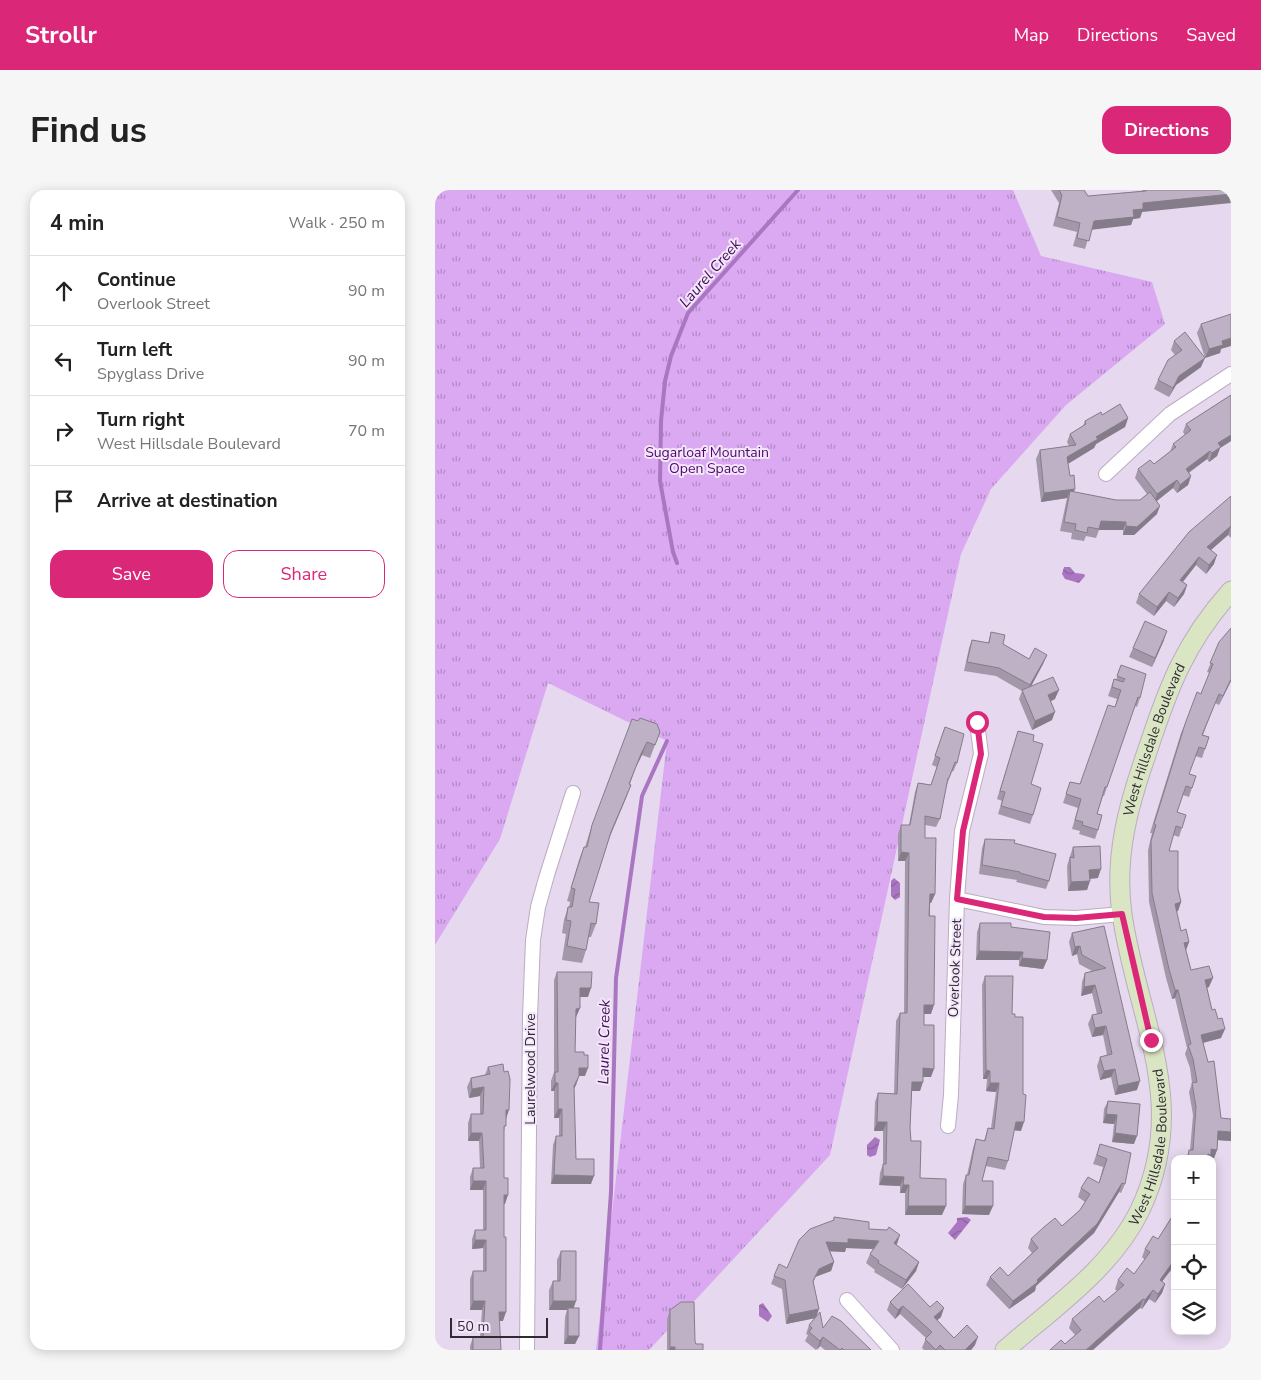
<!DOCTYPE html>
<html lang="en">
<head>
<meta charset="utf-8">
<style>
	:root { --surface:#fff; --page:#f6f6f6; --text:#222; --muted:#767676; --line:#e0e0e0; --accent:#db2777 }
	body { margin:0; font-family:"Nunito Sans",sans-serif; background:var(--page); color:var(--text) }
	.controls { position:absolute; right:15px; bottom:15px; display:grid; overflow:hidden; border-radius:10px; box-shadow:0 2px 12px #0003 }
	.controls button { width:45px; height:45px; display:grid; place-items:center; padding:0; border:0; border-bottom:1px solid var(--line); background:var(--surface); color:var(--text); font:25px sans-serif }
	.scale { position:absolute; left:15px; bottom:12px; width:98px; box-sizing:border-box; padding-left:5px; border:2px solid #302b33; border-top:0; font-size:14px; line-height:18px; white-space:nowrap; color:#302b33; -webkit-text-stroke:4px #f4e6fb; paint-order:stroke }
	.stop { position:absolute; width:15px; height:15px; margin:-11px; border:4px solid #db2777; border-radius:50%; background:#fff }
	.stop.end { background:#db2777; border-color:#fff; box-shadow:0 1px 5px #0008 }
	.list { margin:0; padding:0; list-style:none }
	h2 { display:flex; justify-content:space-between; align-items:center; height:65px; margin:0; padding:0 20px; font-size:21px }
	h2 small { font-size:16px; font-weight:400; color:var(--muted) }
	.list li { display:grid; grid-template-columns:32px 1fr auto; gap:15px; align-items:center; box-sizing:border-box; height:70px; padding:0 20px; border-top:1px solid var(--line) }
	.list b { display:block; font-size:19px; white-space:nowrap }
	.list p { margin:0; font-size:16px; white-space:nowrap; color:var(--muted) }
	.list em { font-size:16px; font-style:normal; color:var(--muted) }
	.actions { display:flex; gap:10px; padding:15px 20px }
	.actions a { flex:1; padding:11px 0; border:1px solid var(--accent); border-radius:15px; text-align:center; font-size:18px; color:var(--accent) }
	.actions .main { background:var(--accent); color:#fff }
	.icon { flex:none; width:28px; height:28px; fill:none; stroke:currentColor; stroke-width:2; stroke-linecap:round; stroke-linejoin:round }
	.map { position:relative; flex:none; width:796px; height:1160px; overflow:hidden; border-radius:15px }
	header { display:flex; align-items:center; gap:30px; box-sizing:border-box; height:70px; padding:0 25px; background:var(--accent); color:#fff }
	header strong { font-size:24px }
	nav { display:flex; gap:28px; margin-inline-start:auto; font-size:18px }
	.intro { display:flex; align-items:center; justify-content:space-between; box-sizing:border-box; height:120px; padding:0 30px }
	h1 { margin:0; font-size:35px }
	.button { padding:12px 22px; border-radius:15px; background:var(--accent); color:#fff; font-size:18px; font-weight:700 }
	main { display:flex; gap:30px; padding:0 30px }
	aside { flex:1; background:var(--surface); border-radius:15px; box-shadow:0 2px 12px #0003 }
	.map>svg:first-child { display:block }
	.park { fill:url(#park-tufts) }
	.water { fill:url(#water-waves) }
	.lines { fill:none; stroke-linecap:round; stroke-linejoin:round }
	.stream { stroke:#aa76c2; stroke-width:4 }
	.minor-casing { stroke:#baadc1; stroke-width:16 }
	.secondary-casing { stroke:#baadc1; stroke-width:21 }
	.minor { stroke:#fff; stroke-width:14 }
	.secondary { stroke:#dae5c3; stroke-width:19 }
	.wall { fill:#a398a9 }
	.shaded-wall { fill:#857c8a }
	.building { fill:#beb1c5; stroke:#857c8a }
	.route { stroke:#db2777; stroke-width:6 }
	.labels { text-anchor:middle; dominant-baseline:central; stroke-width:4; stroke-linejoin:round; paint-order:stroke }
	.park-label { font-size:14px; fill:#500869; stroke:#f4e6fb }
	.street-label { font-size:14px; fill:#302b33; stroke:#f4e6fb }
	.water-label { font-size:15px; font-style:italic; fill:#3f0c53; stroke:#f4e6fb }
</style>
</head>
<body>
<header>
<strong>Strollr</strong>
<nav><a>Map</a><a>Directions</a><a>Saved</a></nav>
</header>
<div class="intro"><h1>Find us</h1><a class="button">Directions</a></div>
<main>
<aside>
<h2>4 min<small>Walk · 250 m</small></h2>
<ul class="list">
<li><svg class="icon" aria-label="ahead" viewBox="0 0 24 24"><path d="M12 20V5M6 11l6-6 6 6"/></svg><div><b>Continue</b><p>Overlook Street</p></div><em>90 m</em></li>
<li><svg class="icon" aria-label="left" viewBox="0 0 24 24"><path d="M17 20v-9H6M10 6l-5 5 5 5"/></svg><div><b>Turn left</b><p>Spyglass Drive</p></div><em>90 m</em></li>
<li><svg class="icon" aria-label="right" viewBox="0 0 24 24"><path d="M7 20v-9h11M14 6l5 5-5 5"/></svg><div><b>Turn right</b><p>West Hillsdale Boulevard</p></div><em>70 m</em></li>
<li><svg class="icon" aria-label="arrive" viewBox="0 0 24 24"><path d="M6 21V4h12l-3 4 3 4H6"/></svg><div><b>Arrive at destination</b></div></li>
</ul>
<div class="actions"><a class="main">Save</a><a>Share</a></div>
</aside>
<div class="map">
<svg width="796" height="1160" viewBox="0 0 796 1160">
	<defs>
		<pattern id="park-tufts" width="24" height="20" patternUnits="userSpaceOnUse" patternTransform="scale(1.25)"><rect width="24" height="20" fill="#daa9f2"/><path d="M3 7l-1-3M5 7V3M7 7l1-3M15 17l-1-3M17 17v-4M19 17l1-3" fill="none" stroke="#b18ac5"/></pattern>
		<pattern id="water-waves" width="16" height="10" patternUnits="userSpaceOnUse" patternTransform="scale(1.25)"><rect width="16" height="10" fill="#aa76c2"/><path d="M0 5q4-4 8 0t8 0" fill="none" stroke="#8b619e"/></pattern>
	</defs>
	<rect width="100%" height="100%" fill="#e6d8ee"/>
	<polygon class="park" points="0,0 578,0 606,66 717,92 730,134 631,215 556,299 526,364 395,965 214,1160 161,1160 232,551 113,493 65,649 0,755"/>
	<g class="water">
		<polygon points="629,377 635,377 640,383 649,384 650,386 644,393 630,389 627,384"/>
		<polygon points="459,688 465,693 465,707 460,710 456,706 456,691"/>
		<polygon points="440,947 445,950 441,965 435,967 432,965 432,955"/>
		<polygon points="532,1027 536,1030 520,1050 513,1043 522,1032 522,1028"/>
		<polygon points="328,1113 337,1126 333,1132 324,1126 324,1115"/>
	</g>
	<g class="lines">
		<g class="stream">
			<polyline points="242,373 238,362 225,291 226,231 230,191 236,166 253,123 363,0"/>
			<polyline points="165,1160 176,1002 181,788 207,606 232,551"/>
		</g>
		<defs>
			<g id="minor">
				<polyline points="671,284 735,224 796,184"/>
				<polyline points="522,709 609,727 641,728 687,724"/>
				<polyline points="513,936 516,905 522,709 527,641 546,564 542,532"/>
				<polyline points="412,1110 457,1160"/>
				<polyline points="92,1160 95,827 98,750 103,717 112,685 138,603"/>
			</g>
			<g id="secondary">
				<path id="s1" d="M570,1160C618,1118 677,1078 705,1020C756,913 702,829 687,724C679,667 693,616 712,562C733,498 750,452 796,401"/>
			</g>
		</defs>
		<use href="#minor" class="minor-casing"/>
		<use href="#secondary" class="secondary-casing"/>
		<use href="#minor" class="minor"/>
		<use href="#secondary" class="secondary"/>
	</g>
	<g class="wall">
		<polygon points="616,0 649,0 653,6 707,1 707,0 796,0 707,22 705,28 698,29 696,35 656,39 650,59 638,56 642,42 618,36 624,13"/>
		<polygon points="766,134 786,159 785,163 770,168 762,143"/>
		<polygon points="739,151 766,177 741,195 734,207 719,199 723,190 740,165 736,160"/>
		<polygon points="796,205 796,251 785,258 782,266 774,272 772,269 754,283 756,286 753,295 742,303 738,298 722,311 722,324 699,345 688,345 688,340 664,340 661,348 651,346 649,351 636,349 637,343 625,341 632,308 606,312 601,269 605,260 634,256 632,252 635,244 648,236 650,231 667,225 693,228 690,237 661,254 659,258 633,274 635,286 639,302 681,310 705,310 712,304 700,288 703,279 719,274 735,262 738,254 750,245 748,242 751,234"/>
		<polygon points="796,306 796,348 793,345 776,360 779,374 771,384 761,375 748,392 752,395 749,404 739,417 731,411 719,426 701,413 704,404"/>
		<polygon points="556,442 568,454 594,469 612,465 608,474 596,496 620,509 616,511 617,530 597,540 584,509 587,501 561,486 529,481 534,458 537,450 553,453"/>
		<polygon points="729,450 717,477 694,467 698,458"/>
		<polygon points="784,452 796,491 784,515 780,513 768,545 774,547 767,568 760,566 754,584 761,586 754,607 748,605 742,622 747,638 744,647 738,645 734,661 746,712 743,721 741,722 746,741 754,752 751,760 756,780 774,797 772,798 777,820 786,848 768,853 786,928 796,951 783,950 782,960 779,968 751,969 754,960 755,960 758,925 754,902 757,893 755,878 750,864 752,858 740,808 737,809 731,788 714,712 713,660 717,643 715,643 746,543 750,534 766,504 775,483 772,482"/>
		<polygon points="686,475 705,508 702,517 700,516 672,597 669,606 668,606 662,624 663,640 660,649 644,644 645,641 637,639 643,618 628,613 635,592 645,594 680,517 682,509 673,506 679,489 681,490"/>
		<polygon points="203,531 225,542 215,568 207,565 201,577 195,594 196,595 191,608 174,649 154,712 161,734 156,747 153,747 151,760 147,773 127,770 131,744 127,743 129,730 133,717 134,717 135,712 132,711 144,670 149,657 150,657 157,635"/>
		<polygon points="510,537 522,573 518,582 517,581 511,597 505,629 501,637 490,635 490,648 500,704 496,713 495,713 496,824 489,824 489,835 496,887 488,887 485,901 477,901 475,938 476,951 485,988 507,1025 470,1025 470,1003 465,1003 465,996 444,995 445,983 448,974 448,941 439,941 440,912 443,903 459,904 461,831 465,823 469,823 470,671 463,671 463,644 466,635 474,635 480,602 483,593 496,595 502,577 497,575"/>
		<polygon points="583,541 598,551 596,594 598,625 595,634 563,624 567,611 562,609"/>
		<polygon points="550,649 579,653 614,691 611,699 581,692 582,690 544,684 547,658"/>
		<polygon points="638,657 663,688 655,689 652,700 633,701 632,676"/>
		<polygon points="545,733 576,737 612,770 608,779 584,776 584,770 541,770 542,742"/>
		<polygon points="669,736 702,900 680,905 676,887 665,890 662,876 665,867 672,865 668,845 657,847 653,834 657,825 662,824 657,803 646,806 647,792 650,783 657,781 644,774 642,764 637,766 634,752 637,743"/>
		<polygon points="122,782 153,807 145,807 145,818 141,827 140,862 150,886 144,886 141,895 139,899 141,969 156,994 116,994 118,955 121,946 124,946 124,928 119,928 119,901 116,901 116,891 119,882 119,790"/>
		<polygon points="550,786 577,824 586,941 579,940 573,971 570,980 551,976 547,991 554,1025 527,1024 528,994 531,985 532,985 538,958 541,949 549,951 553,938 556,938 561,902 551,901 552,889 548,889 547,795"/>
		<polygon points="53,877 71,929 69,942 69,988 70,1014 69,1014 68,1131 64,1131 66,1160 35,1160 35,1156 38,1147 45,1147 47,1120 35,1120 35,1089 38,1081 48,1081 48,1058 37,1059 37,1049 40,1040 48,1040 48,1000 35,1000 35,987 38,978 45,978 44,951 33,951 33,933 36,924 45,924 45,906 34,908 32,897 36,888 50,885"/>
		<polygon points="673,911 699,954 677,952 679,934 668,933 669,919"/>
		<polygon points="665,954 690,994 686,1003 684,1002 659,1043 601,1096 600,1101 574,1119 551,1095 555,1087 573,1086 597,1063 593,1058 596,1049 627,1036 645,1020 650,1012 643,1007 646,998 664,993 668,977 658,974"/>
		<polygon points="740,1022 740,1078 737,1082 735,1081 727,1092 730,1094 727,1103 723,1108 720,1113 714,1109 707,1119 705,1118 630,1154 640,1145 634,1138 637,1129 669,1112 682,1101 680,1099 683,1090 699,1084 710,1070 707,1067 710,1059 723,1049"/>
		<polygon points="399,1027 434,1039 461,1055 484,1072 481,1081 467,1099 439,1082 440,1080 431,1073 435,1064 438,1059 411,1058 410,1062 395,1061 399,1072 396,1081 380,1087 378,1092 382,1125 388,1138 436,1160 390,1160 385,1156 381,1160 370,1151 373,1145 371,1144 374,1135 380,1128 351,1134 347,1099 336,1094 339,1086 352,1078 398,1031"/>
		<polygon points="126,1061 139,1118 144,1146 140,1154 129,1154 130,1127 132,1120 114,1120 114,1100 118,1091 122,1091 122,1070"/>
		<polygon points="455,1112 495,1117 506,1127 502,1130 519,1148 540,1155 536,1160 489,1160 487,1158 491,1148 465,1124 460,1129 452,1120"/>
		<polygon points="235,1120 261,1154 268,1160 232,1160 232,1129"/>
	</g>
	<g class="shaded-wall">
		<polygon points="796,4 796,13 707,22 705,28 698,29 696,35 655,40 659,31 698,20 708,13"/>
		<polygon points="796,148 796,156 786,159 785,163 770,168 774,159 787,151"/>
		<polygon points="770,168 766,177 741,195 734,207 738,198 744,186"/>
		<polygon points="693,228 690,237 661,254 659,258 629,276 632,267 661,247"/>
		<polygon points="796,245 796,251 785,258 782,266 774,272 777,263 783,253"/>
		<polygon points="775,261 772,269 747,287 751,279"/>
		<polygon points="756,286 753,295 742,303 745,295"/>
		<polygon points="742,290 738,298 719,313 722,304"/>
		<polygon points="640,299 637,307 635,301 632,308 606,312 609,303"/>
		<polygon points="725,316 722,324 699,345 688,345 691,336"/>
		<polygon points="666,331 691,332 688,340 664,340"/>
		<polygon points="796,336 793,345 769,366 772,357"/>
		<polygon points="782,365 779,374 771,384 774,375"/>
		<polygon points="764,367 761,375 742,399 745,390"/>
		<polygon points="752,395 749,404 739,417 743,408"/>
		<polygon points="734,402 731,411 719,426 722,417"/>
		<polygon points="732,441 729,450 717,477 720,468"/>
		<polygon points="612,465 608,474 592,504 595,495"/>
		<polygon points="796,489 796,491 784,515 788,506"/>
		<polygon points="624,500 620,509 610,514 613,505"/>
		<polygon points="620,522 617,530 597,540 600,531"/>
		<polygon points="212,552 207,565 201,577 206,564"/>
		<polygon points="196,595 191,608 171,655 176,642"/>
		<polygon points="466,662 474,663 470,671 463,671"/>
		<polygon points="666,679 663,688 651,689 654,680"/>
		<polygon points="655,691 652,700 633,701 636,692"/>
		<polygon points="495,704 500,704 496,713 492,713"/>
		<polygon points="746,712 743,721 736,723 740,714"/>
		<polygon points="754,752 751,760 746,762 749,753"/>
		<polygon points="645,756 642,764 637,766 640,757"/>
		<polygon points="544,761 588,762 584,770 541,770"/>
		<polygon points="587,768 612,770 608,779 584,776"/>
		<polygon points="778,788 774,797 767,799 770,790"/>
		<polygon points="660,795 657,803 646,806 649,797"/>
		<polygon points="145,798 156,798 153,807 142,807"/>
		<polygon points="740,800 743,800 740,808 737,809"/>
		<polygon points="489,815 499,815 496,824 486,824"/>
		<polygon points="145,818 141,827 141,819"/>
		<polygon points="671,836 668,845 657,847 660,838"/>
		<polygon points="790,839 786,848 763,854 766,845"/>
		<polygon points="144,878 153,878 150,886 141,886"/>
		<polygon points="488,878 499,879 496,887 485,887"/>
		<polygon points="680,879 676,887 665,890 669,881"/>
		<polygon points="551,880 555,881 552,889 548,889"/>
		<polygon points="144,886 141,895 135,905 139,896"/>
		<polygon points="705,891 702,900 680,905 683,896"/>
		<polygon points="477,892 488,892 485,901 474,901"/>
		<polygon points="120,893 123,893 119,901 116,901"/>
		<polygon points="555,893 564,893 561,902 551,901"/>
		<polygon points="49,897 45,906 34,908 37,899"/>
		<polygon points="123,919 127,919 124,928 119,928"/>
		<polygon points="71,920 74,920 71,929"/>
		<polygon points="671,924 682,925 679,934 668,933"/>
		<polygon points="442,932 452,932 448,941 439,941"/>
		<polygon points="581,932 589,932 586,941 578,940"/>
		<polygon points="783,941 796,942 796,951 780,950"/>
		<polygon points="36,943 47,943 44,951 33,951"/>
		<polygon points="680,943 702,946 699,954 677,952"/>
		<polygon points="776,959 782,960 779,968 771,969 773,964"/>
		<polygon points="119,985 159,986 156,994 116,994"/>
		<polygon points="448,986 469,987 465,996 444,995"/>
		<polygon points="38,991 51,991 48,1000 35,1000"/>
		<polygon points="687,993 684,1002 659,1043 601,1096 600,1101 574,1119 578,1111 602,1090"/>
		<polygon points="468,995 474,995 470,1003 465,1003"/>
		<polygon points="69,1005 73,1005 70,1014 65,1014"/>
		<polygon points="473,1016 511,1016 507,1025 470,1025"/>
		<polygon points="530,1016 558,1016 554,1025 527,1024"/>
		<polygon points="465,1045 462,1054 456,1062 459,1053"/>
		<polygon points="413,1049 444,1051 441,1059 411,1058 410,1062 388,1061 391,1052"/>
		<polygon points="40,1050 51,1050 48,1058 37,1059"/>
		<polygon points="399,1072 396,1081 380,1087 375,1100 384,1079"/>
		<polygon points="484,1072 481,1081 467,1099 471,1090"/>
		<polygon points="738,1072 735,1081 721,1099 725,1090"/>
		<polygon points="730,1094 727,1103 720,1113 723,1104"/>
		<polygon points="718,1100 714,1109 707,1119 710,1110"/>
		<polygon points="708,1109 705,1118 658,1160 651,1160"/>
		<polygon points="38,1111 50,1111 47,1120 35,1120"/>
		<polygon points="118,1111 141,1111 138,1120 133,1118 132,1120 114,1120"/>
		<polygon points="468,1116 465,1124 460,1129 463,1120"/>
		<polygon points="509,1118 506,1127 496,1136 499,1127"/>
		<polygon points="384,1119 381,1128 351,1134 354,1125"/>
		<polygon points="64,1122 71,1122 68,1131 61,1131"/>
		<polygon points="133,1146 144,1146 140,1154 129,1154"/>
		<polygon points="388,1147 385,1156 382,1160 385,1151"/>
		<polygon points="543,1147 540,1155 536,1160 530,1160"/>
		<polygon points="235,1157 240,1157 239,1160 234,1160"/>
	</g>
	<g class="building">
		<polygon points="624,0 649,0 653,6 711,1 711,0 796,0 796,4 708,13 708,19 698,20 699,27 659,31 654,51 642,48 645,33 622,27 627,5"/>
		<polygon points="796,124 796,148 787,151 788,155 774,159 766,134"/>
		<polygon points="750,142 770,168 744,186 738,198 723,190 733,170 747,160 739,151"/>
		<polygon points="796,205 796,245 783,253 786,257 777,263 775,261 751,279 756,286 745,295 742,290 722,304 703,279 715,270 719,274 741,257 738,254 756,240 751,234"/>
		<polygon points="685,214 693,228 661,247 663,249 632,267 635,286 639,285 640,299 609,303 605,260 641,255 635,244 651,234 650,231 666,222 667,225"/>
		<polygon points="635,301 681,310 705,310 715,302 725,316 702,337 691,336 691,332 666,331 664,339 653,337 652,343 640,340 641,334 629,332"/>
		<polygon points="796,306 796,336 772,357 782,365 774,375 764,367 745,390 752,395 743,408 734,402 722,417 704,404 754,342"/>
		<polygon points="710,431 732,441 720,468 698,458"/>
		<polygon points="796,438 796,489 788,506 784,504 767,545 774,547 770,559 764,557 754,584 761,586 757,598 751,596 742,622 751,625 747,638 741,636 734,661 743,661 743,699 746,712 740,714 746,741 751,739 754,752 749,753 756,780 774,776 778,788 770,790 777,820 780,819 783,829 787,828 790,839 766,845 773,872 779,871 786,928 796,929 796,942 783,941 782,960 776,959 776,965 773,964 772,969 753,969 754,960 758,960 761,917 757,893 762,892 758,869 753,855 756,854 743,800 740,800 734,779 717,703 716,651 721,635 719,634 750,534 762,502 766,504 767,501 778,474 775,473 784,452"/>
		<polygon points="556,442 570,445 568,454 594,469 600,458 612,465 595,495 564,478 532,472 537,450 554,453"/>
		<polygon points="686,475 711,484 705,508 703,507 672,597 670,597 662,624 667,625 663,640 647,635 648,632 640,630 646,609 631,604 635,592 645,594 673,515 680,517 686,500 677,497 679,489 688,492 690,489 682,486"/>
		<polygon points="618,487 624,500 613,505 620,522 600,531 587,500"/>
		<polygon points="205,528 222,534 225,542 220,555 212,552 206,564 194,594 196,595 176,642 154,712 164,713 161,734 156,733 151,760 132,756 136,731 131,730 133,717 137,717 140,699 136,698 149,657 152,657 157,635 197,529 203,531"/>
		<polygon points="510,537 529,544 522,573 520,572 514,588 513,588 505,629 490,626 490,648 501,648 500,704 495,704 494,726 500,726 499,815 489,815 489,835 499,835 499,879 488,878 488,892 477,892 475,938 476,951 486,951 485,988 511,989 511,1016 473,1016 474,995 468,995 469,987 448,986 448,974 451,974 452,932 442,932 443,903 462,904 465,823 472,823 474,663 466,662 466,635 475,635 483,593 496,595 505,568 500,566"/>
		<polygon points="583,541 599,545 598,551 608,554 596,594 606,598 598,625 566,616 570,602 565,601"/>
		<polygon points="550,649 580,650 579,653 621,664 614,691 585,683 585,682 547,675"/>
		<polygon points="665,656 666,679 654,680 655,691 636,692 635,667 639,668 638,657"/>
		<polygon points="545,733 576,733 576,737 615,742 612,770 587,768 588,762 544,761"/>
		<polygon points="669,736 705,891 683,896 680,879 669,881 665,867 677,864 671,836 660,838 657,825 667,823 660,795 649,797 650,783 671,778 647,765 645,756 640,757 637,743"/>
		<polygon points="122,782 157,782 156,798 145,798 145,818 141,819 140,862 149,862 149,865 153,865 153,878 144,878 144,886 139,896 141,969 159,969 159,986 119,985 121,946 127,946 127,919 123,919 123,893 120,893 120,882 123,882"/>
		<polygon points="550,786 578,786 577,824 580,824 580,827 588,827 588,904 591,905 589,932 581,932 573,971 553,967 547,991 558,991 558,1016 530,1016 531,985 534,985 541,949 550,951 553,938 559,939 564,893 555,893 555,881 551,880"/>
		<polygon points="68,874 69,882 73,881 75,889 74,920 71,920 71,936 69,936 69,988 73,988 73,1005 69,1005 69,1047 71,1047 71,1122 64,1122 66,1160 38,1160 38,1147 48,1147 50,1111 38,1111 38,1081 51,1081 51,1050 40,1050 40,1040 51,1040 51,991 38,991 38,978 49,978 47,943 36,943 36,924 48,924 49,897 37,899 36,888 55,884 53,877"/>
		<polygon points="673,911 705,914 702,946 680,943 682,925 671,924"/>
		<polygon points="665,954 696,963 690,994 687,993 662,1034 602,1090 603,1092 578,1111 555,1087 565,1077 573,1086 603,1058 596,1049 609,1037 620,1028 627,1036 645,1020 655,1004 646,998 653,987 664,993 672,969 662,965"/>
		<polygon points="740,1022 740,1073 738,1072 725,1090 730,1094 723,1104 718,1100 710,1110 708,1109 651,1160 615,1160 626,1150 630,1154 646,1140 637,1129 664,1106 669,1112 689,1095 683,1090 692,1078 699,1084 715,1062 710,1059 718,1046 723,1049"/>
		<polygon points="399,1027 434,1032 434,1039 452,1040 454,1037 465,1045 459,1053 484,1072 471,1090 443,1073 444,1071 435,1064 444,1051 413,1049 413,1053 391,1052 399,1072 384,1079 378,1091 384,1119 354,1125 350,1090 339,1086 344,1074 352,1078 364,1050 375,1039 399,1030"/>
		<polygon points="126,1061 141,1061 141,1111 118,1111 118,1091 125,1091"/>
		<polygon points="473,1094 495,1117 502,1111 509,1118 499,1127 519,1148 532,1135 543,1147 530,1160 510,1160 505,1155 501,1160 490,1149 497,1142 468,1116 463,1120 455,1112"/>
		<polygon points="246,1112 259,1112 260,1151 261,1154 268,1154 268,1160 240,1160 240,1157 235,1157 235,1120"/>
		<rect x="133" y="1118" width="11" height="28"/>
		<polygon points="385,1122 388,1138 397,1126 406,1131 436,1160 409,1160 407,1158 405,1160 388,1147 385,1151 374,1142 377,1138 374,1135"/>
		<polygon points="796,1156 796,1160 786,1160"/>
	</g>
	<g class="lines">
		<polyline class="route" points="542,532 546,564 528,641 522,709 609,727 641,728 687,724 716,850"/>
	</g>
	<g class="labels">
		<g class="park-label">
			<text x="272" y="262">Sugarloaf Mountain<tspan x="272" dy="16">Open Space</tspan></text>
		</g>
		<g class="street-label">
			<text stroke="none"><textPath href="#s1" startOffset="679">West Hillsdale Boulevard</textPath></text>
			<text transform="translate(520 778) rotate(-88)">Overlook Street</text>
			<text transform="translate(95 879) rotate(-90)">Laurelwood Drive</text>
			<text stroke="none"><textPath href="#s1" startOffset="260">West Hillsdale Boulevard</textPath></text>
		</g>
		<g class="water-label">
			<text transform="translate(275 83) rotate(-49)">Laurel Creek</text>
			<text transform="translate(169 852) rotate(-89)">Laurel Creek</text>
		</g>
	</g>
</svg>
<div class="controls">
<button>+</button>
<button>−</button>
<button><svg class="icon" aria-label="locate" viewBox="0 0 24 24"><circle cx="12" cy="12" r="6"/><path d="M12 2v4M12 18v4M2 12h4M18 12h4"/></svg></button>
<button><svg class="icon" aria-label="layers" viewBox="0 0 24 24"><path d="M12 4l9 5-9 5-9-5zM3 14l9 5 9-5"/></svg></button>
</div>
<div class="scale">50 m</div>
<div class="stop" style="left:542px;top:532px"></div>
<div class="stop end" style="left:716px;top:850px"></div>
</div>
</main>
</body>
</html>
